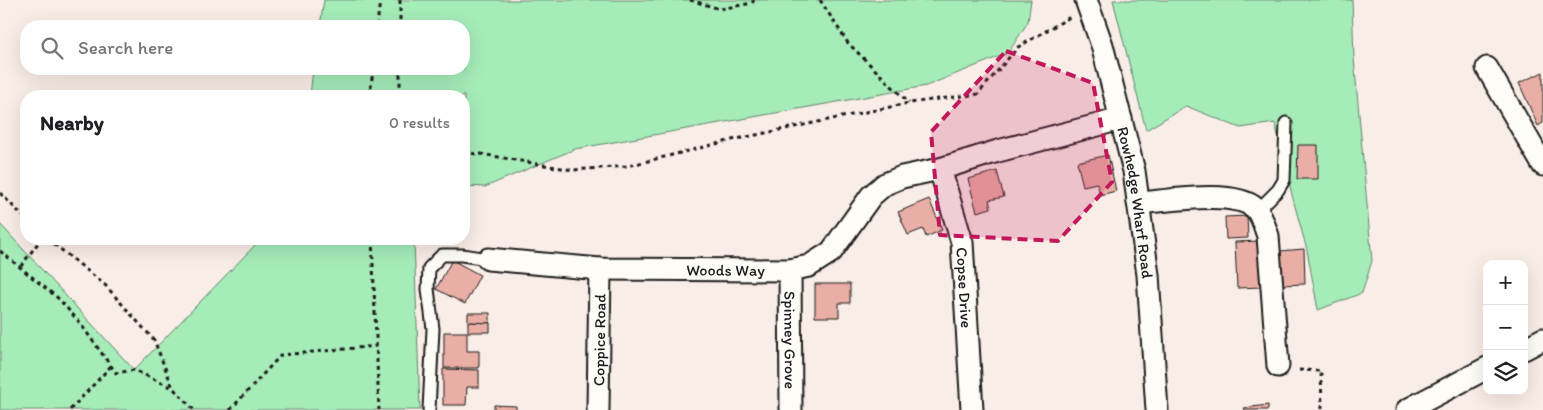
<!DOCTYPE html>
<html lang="en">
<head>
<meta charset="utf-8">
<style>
	:root { --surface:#fff; --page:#f2f2f2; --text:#202124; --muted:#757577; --line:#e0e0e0 }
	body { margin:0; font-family:Itim,sans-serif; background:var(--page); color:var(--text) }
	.controls { position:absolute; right:15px; bottom:15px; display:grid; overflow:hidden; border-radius:10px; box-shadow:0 5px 20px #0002 }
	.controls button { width:45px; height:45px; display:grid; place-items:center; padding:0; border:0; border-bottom:1px solid var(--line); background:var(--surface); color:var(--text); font:25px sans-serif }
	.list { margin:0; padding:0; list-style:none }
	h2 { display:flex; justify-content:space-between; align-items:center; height:65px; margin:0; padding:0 20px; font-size:21px }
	h2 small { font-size:16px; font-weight:400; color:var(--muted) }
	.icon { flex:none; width:28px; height:28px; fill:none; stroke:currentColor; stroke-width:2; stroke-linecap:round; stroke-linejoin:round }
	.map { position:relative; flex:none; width:1543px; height:410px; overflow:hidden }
	.search { position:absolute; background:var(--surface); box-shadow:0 5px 20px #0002; left:20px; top:20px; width:450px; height:55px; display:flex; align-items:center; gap:12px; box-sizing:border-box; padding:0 18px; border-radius:20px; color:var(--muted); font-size:19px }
	.panel { position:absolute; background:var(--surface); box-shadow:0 5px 20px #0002; left:20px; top:90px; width:450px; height:155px; border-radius:20px }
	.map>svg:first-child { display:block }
	.green { fill:#a5ecb9; stroke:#60846a }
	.building { fill:#e9afa6; stroke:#1c1c1c }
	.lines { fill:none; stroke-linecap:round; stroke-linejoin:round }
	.lane-casing { stroke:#1c1c1c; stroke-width:15 }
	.street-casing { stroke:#1c1c1c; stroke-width:25 }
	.path { stroke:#1c1c1c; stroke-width:3; stroke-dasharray:4 4; stroke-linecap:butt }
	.lane { stroke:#fdfcf7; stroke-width:11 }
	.street { stroke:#fdfcf7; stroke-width:21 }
	.marked { fill:#c2185b; fill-opacity:0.2; stroke:#c2185b; stroke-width:4; stroke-dasharray:10 6; stroke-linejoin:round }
	.labels { text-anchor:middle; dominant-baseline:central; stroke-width:4; stroke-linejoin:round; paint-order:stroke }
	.street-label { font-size:16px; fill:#1c1c1c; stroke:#fdfcf7 }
</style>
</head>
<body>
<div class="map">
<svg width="1543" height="410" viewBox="0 0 1543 410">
	<rect width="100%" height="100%" fill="#f9ede7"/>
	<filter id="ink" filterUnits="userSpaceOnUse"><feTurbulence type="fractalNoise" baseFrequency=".02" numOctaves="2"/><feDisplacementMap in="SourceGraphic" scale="10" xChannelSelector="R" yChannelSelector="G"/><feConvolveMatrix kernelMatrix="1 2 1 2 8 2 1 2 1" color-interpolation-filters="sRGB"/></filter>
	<g filter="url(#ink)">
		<g class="green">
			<polygon points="324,0 1031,0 1028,22 1008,53 926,86 575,149 485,187 464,186 464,96 310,96 313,69 464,69 464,26 320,26"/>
			<polygon points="1113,0 1352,0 1354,58 1372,261 1362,293 1318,310 1307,250 1293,199 1275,123 1240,128 1186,106 1146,130"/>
			<polygon points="0,224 134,370 261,239 414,239 420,410 0,410"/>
		</g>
		<g class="building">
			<polygon points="1543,72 1543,123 1538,126 1519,83"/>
			<polygon points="1298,145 1318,145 1318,179 1297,179"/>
			<polygon points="1108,155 1116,191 1100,195 1097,183 1083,186 1077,162"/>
			<polygon points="997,171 1004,197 989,200 991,208 977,212 968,179"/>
			<polygon points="929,199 942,230 926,237 923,229 908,235 898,212"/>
			<polygon points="1247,216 1248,238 1226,239 1225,217"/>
			<polygon points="1260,241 1261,287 1237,288 1235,242"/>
			<polygon points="1304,249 1305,284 1282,285 1280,251"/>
			<polygon points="452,260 480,275 465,304 436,289"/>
			<polygon points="815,284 850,284 850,303 839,303 839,317 815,317"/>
			<polygon points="468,313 490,313 490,323 468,322"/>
			<polygon points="468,322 490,323 490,332 468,332"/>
			<polygon points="444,332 467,332 467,351 479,351 479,368 444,368"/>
			<polygon points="443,369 479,370 479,387 467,387 466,405 443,405"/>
			<polygon points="494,405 516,406 516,410 494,410"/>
			<polygon points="1268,405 1268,410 1245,410 1244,408"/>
		</g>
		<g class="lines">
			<defs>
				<g id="lane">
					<polyline points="1257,211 1278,190 1284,180 1286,123"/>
					<polyline points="429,410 433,329 428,289 429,268 442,255 462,255 488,259"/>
				</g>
				<g id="street">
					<path id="s1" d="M1086,0L1102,45L1134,171L1148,275L1157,410"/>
					<polyline points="1487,68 1543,165"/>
					<path id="s2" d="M940,169L962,242L972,410"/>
					<path d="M1138,203C1167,201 1234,189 1255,208C1262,215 1265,228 1268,236L1278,366"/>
					<path id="s3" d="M488,259L600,269L790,270L809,266L831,252L871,196L885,184L902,177L940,169L998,151L1121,119"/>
					<path id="s4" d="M790,270L791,410"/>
					<polyline points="1524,349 1543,339"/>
					<path id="s5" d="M598,410L600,269"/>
					<polyline points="1407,410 1487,368"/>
				</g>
			</defs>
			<use href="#lane" class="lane-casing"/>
			<use href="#street" class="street-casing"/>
			<g class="path">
				<polyline points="400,0 400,26"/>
				<polyline points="690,0 720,9 752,3 754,0"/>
				<polyline points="820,0 848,43 909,103"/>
				<polyline points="377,26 380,0"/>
				<polyline points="370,96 373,69"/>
				<polyline points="390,96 400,90 400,69"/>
				<polyline points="464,153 481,154 573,170 628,166 732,140 909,103 978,94 1018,47 1070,17"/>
				<polyline points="0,193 26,219"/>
				<polyline points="48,239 105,285 154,340 173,388 194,410"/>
				<polyline points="372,239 379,410"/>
				<polyline points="0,251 59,299 80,323 116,373 134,370 173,388"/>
				<polyline points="21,266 41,239"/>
				<polyline points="1299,370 1321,371 1322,410"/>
				<polyline points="70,410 111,366"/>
				<polyline points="230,410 281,355 377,346"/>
			</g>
			<use href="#lane" class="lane"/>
			<use href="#street" class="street"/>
		</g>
	</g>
	<path class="marked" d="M1006,51L1093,83L1112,182L1058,241L940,235L931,132Z"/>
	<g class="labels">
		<g class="street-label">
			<text stroke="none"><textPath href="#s1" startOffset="209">Rowhedge Wharf Road</textPath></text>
			<text stroke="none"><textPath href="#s3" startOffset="238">Woods Way</textPath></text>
			<text stroke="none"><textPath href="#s2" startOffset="122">Copse Drive</textPath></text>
			<text stroke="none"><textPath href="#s5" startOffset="70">Coppice Road</textPath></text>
			<text stroke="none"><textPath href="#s4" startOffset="70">Spinney Grove</textPath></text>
		</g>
	</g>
</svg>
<div class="controls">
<button>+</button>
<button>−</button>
<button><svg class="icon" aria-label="layers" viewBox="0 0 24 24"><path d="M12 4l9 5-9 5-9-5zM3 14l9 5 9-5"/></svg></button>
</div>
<div class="search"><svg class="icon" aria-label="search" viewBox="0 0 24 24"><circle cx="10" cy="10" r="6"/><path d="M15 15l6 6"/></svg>Search here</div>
<section class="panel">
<h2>Nearby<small>0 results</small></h2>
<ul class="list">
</ul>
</section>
</div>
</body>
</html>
